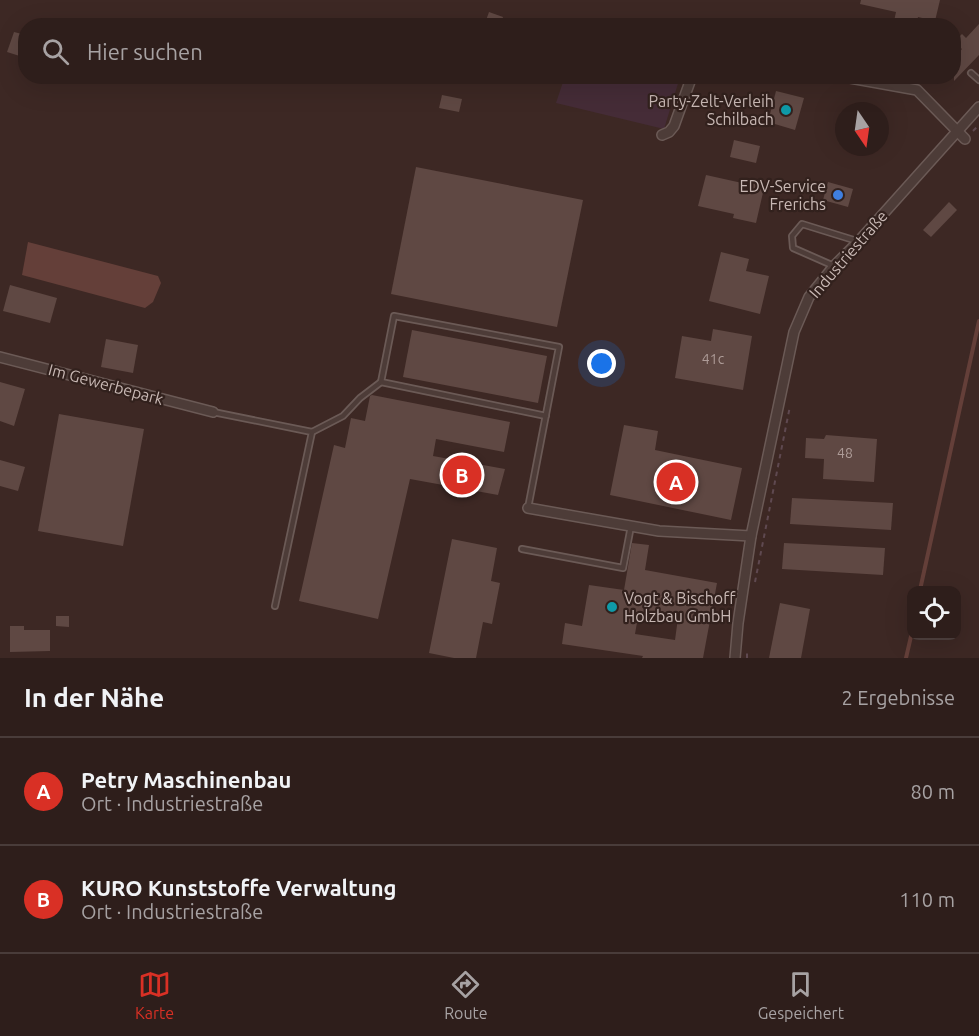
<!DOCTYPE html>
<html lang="de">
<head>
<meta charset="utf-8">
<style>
	:root { --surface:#2e1e1b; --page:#3a2b28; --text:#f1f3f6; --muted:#a7a2a3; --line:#493c3a; --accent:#d93025 }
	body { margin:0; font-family:Ubuntu,sans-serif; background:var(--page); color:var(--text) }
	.controls { position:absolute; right:18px; bottom:18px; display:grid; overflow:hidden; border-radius:12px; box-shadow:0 6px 24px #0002 }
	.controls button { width:54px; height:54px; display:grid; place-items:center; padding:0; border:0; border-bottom:2px solid var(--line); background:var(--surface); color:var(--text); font:30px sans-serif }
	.compass { position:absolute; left:835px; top:102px; width:54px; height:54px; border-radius:50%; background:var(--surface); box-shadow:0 6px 24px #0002; rotate:167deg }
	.you { position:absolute; left:602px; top:364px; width:21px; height:21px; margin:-15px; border:4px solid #fff; border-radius:50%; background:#1a73e8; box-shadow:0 0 0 9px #1a73e833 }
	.badge { display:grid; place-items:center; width:39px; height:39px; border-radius:50%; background:var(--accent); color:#fff; font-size:20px; font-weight:700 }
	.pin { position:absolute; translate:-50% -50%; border:3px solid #fff; box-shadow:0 2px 6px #0006 }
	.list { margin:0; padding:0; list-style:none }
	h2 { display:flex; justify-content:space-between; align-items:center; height:78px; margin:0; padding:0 24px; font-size:26px }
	h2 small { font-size:20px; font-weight:400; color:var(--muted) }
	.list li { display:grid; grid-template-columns:39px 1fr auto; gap:18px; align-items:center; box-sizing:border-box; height:108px; padding:0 24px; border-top:2px solid var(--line) }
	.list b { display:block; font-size:22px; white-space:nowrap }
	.list p { margin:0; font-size:20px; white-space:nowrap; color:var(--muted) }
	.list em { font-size:20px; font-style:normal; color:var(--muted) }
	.icon { flex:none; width:33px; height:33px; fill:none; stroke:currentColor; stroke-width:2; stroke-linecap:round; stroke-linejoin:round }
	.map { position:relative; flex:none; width:979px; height:658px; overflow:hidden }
	.search { position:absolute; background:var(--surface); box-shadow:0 6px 24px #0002; left:18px; right:18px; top:18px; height:66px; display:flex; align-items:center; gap:15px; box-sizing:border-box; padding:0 21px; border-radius:24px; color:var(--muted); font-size:22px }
	.sheet { height:294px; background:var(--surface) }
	nav { display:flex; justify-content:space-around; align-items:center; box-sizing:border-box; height:84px; border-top:2px solid var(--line); background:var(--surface); font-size:16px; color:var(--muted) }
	nav a { display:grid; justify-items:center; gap:3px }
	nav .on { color:var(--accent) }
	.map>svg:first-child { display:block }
	.green { fill:#452c37 }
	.water { fill:#643f39 }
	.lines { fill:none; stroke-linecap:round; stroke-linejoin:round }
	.stream { stroke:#643f39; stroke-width:4 }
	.building { fill:#5f4843; fill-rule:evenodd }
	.service-casing { stroke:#6b5a56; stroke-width:8 }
	.minor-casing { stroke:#6b5a56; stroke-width:12 }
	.path { stroke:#5f4950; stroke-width:2; stroke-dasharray:4.5 4.5; stroke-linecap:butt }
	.service { stroke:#4d3c38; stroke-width:4.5 }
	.minor { stroke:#4d3c38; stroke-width:9 }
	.culture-dot { fill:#0f9aa8; stroke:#32211d; stroke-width:2 }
	.shop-dot { fill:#3f7fe0; stroke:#32211d; stroke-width:2 }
	.labels { text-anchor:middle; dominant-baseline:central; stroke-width:4.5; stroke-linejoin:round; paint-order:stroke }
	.number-label { font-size:14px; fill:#ae9c98 }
	.poi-label { font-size:16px; fill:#c8b8b4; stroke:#32211d; text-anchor:end }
	.street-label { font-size:16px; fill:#c8b8b4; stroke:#32211d }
</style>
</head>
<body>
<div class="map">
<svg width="979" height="658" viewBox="0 0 979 658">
	<rect width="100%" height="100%" fill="#3d2824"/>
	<polygon class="green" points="565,76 680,76 680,77 664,129 556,103"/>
	<polygon class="water" points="28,242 158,276 161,283 153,302 145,308 22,275"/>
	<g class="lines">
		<g class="stream">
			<polyline points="920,590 979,321"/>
			<polyline points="906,658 912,632"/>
		</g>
	</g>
	<g class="building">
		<polygon points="861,0 940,0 935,21 918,17 916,26 893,26 896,12 860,4"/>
		<polygon points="489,12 503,17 500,26 484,26"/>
		<polygon points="979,24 979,55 954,81 954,58 962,49 954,42 962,34 966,38"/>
		<polygon points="14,32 26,35 26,58 7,52"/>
		<polygon points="776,91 804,98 795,130 768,122"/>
		<polygon points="442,95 462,99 459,112 439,108"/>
		<polygon points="734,140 760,146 756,163 730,157"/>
		<polygon points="416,167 583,200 557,327 391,294"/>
		<polygon points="706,175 742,183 742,179 765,184 756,223 733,218 734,214 698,206"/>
		<polygon points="828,182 853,189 848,207 823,200"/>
		<polygon points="949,202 957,210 931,237 923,230"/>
		<polygon points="721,252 749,259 746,271 769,276 760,314 709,301"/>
		<polygon points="10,285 57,298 50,323 3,311"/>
		<polygon points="713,329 752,336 743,390 675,378 682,336 711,341"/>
		<polygon points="412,330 547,356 538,403 403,377"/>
		<polygon points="106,339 138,345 133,373 101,367"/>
		<polygon points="0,382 25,389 14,426 0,421"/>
		<polygon points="372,395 510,422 504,452 436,439 433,456 505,469 498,495 410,479 378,619 299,601 334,445 345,448 351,418 365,421 370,396"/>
		<polygon points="59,414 144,429 123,546 38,531"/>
		<polygon points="624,425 658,431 655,450 742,468 731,520 610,495"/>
		<polygon points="826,435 877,439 874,482 823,479 824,459 805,458 806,438 824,439"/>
		<polygon points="0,460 25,467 18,491 0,486"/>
		<polygon points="792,498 893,503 891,530 790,524"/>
		<polygon points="452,539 497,548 491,581 500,583 492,624 483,622 476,658 454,658 429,653"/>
		<path d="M632,543L649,545L645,570L717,583L703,658H642L643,656L562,644L565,623L582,626L589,585L624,590ZM639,611L678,618L675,640L635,634Z"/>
		<polygon points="784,543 885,548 883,575 782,569"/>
		<polygon points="780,603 810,609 801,658 769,658"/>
		<polygon points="56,616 69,616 69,627 56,626"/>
		<polygon points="10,626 24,626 24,630 50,630 50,651 10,652"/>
	</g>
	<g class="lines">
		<defs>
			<g id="service">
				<polyline points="971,73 979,80"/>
				<polyline points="834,266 793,248 792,236 802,224 857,241"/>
				<polyline points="213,412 312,432 275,606"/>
				<polyline points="312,432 343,416 360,398 381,382"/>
				<polyline points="528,508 559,347 394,316 381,382 546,416"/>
				<polyline points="522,549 623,568 631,526"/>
			</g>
			<g id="minor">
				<polyline points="839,76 917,90 965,139"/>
				<polyline points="662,135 669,132 674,126 692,76"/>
				<polyline points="0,357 213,412"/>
				<polyline points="528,508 659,531 751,536"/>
				<polyline points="735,658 738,623 751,536 794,332 809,297 834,266 858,242 979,107"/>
			</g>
		</defs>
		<use href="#service" class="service-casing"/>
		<use href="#minor" class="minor-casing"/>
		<g class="path">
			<polyline points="973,131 979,125"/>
			<polyline points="755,582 790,406"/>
			<polyline points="747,658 747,650"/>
		</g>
		<use href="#service" class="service"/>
		<use href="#minor" class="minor"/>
	</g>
	<g class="culture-dot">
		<circle cx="786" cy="110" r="6"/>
		<circle cx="612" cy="607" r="6"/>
	</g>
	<circle class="shop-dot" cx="838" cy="195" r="6"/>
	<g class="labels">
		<g class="number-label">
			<text x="713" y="359">41c</text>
			<text x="845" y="453">48</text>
		</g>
		<g class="poi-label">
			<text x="774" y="101">Party-Zelt-Verleih<tspan x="774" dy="18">Schilbach</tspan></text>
			<text x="826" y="186">EDV-Service<tspan x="826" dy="18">Frerichs</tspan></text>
			<text x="624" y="598" text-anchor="start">Vogt &amp; Bischoff<tspan x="624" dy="18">Holzbau GmbH</tspan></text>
		</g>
		<g class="street-label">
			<text transform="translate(848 254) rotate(-49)">Industriestraße</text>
			<text transform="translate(106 384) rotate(15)">Im Gewerbepark</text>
		</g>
	</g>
</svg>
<div class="controls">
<button><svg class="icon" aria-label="locate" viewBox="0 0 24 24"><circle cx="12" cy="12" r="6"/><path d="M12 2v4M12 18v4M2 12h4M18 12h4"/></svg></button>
</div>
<svg class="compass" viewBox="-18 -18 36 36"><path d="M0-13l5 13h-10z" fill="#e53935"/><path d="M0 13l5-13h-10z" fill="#a7a2a3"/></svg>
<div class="you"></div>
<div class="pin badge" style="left:676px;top:482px">A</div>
<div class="pin badge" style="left:462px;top:475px">B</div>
<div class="search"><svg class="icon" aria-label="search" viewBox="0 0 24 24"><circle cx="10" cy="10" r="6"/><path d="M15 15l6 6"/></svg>Hier suchen</div>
</div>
<section class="sheet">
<h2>In der Nähe<small>2 Ergebnisse</small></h2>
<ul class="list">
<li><span class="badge">A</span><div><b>Petry Maschinenbau</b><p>Ort · Industriestraße</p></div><em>80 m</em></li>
<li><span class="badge">B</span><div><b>KURO Kunststoffe Verwaltung</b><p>Ort · Industriestraße</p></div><em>110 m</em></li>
</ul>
</section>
<nav>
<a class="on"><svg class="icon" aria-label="map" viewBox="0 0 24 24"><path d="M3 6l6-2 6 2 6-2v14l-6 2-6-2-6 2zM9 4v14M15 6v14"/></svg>Karte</a>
<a><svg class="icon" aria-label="directions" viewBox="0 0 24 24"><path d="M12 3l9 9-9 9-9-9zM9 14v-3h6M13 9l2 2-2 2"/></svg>Route</a>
<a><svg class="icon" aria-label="saved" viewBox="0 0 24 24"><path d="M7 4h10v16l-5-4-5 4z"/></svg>Gespeichert</a>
</nav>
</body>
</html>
